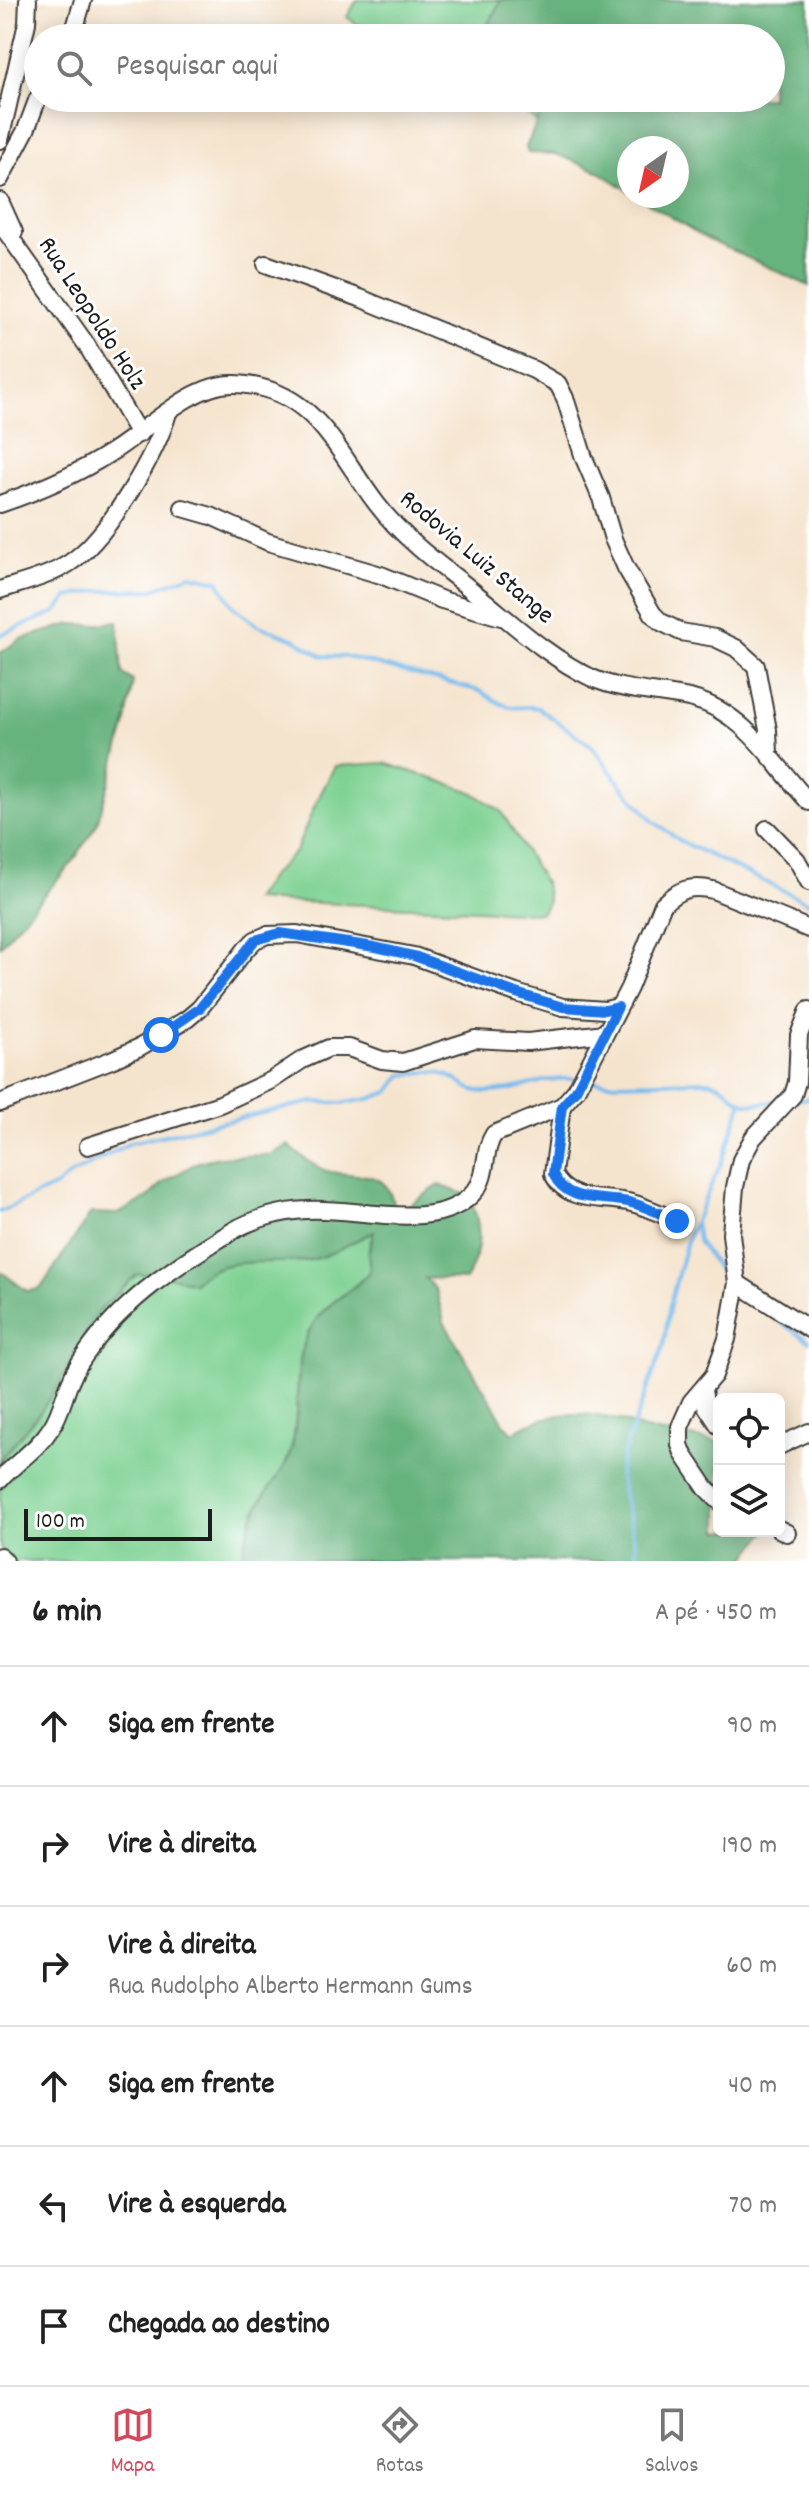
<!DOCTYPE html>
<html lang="pt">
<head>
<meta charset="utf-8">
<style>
	:root { --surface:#fff; --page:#f6f6f6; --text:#222; --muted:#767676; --line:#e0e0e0; --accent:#d1495b }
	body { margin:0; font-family:Dekko,sans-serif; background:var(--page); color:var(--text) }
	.controls { position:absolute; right:24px; bottom:24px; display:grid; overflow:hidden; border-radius:12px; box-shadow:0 4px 20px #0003 }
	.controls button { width:72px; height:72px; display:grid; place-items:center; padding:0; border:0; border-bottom:2px solid var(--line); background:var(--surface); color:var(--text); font:40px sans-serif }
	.compass { position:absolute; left:617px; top:136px; width:72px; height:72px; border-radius:50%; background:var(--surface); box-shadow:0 4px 20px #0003; rotate:214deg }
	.scale { position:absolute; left:24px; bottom:20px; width:188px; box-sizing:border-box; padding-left:8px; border:4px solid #1c1c1c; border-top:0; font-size:22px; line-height:28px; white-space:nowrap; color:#1c1c1c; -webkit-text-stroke:6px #fff; paint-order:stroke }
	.stop { position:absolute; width:24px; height:24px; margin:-18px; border:6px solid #1a73e8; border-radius:50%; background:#fff }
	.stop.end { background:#1a73e8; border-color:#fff; box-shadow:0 2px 8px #0008 }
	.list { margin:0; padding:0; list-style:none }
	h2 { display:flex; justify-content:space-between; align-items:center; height:104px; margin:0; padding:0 32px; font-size:34px }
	h2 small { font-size:26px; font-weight:400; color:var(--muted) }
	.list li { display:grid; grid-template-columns:52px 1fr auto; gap:24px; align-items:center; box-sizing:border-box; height:120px; padding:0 32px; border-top:2px solid var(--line) }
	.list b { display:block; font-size:30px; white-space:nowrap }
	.list p { margin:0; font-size:26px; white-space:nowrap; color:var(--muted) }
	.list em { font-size:26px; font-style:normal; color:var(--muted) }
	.icon { flex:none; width:44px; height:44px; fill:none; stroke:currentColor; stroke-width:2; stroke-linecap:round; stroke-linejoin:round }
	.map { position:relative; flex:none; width:809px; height:1561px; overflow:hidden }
	.search { position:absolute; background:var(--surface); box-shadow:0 4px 20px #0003; left:24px; right:24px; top:24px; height:88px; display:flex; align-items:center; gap:20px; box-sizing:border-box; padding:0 28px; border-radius:44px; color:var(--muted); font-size:30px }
	.sheet { height:824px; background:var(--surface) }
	nav { display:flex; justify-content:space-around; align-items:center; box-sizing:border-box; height:112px; border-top:2px solid var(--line); background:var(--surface); font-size:22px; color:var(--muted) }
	nav a { display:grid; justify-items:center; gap:4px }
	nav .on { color:var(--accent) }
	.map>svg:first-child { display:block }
	.green { fill:#7ed193; stroke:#4d7658; stroke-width:2 }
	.forest { fill:#66b37d; stroke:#41684c; stroke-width:2 }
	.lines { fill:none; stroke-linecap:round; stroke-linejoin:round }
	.stream { stroke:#77baed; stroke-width:4 }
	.minor-casing { stroke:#3d3a37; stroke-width:20 }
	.minor { stroke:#fff; stroke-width:16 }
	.route { stroke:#1a73e8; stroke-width:10 }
	.labels { text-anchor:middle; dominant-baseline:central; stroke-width:6; stroke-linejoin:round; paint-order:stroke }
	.street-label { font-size:26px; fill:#1c1c1c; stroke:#fff }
</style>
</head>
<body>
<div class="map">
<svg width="809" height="1561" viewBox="0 0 809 1561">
	<rect width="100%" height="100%" fill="#fff"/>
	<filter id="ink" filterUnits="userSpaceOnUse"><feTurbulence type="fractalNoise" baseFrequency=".0125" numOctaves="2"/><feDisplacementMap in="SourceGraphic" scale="16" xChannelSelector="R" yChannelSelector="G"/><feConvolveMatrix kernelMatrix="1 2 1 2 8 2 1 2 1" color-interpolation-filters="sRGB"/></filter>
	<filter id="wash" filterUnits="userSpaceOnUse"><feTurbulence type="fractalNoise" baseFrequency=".006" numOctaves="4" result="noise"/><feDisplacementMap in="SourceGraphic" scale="32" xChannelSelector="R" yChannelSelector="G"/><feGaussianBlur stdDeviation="1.8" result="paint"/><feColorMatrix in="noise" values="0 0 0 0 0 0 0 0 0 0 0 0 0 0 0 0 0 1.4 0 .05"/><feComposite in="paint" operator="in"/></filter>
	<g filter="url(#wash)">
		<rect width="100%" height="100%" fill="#f5e4cd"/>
		<g class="green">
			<polygon points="357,0 501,0 481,38 375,38 347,17"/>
			<polygon points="480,98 541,98 544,108 537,122 522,110"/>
			<polygon points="385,763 470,791 501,811 545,884 548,902 541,913 254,900 271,876 296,851 315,805 335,766"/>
			<path d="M375,1232C367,1245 368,1256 370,1270C354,1292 327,1301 313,1324C289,1363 303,1414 289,1456C283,1473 268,1487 260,1503C249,1522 246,1540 242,1561H11L0,1548V1460L41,1411L59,1384L88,1328L101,1309L137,1274H160L194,1283C213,1261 254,1260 282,1260C290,1260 298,1262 306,1261C331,1256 352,1240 375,1232Z"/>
		</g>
		<g class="forest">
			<polygon points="501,0 809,0 809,286 707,239 637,196 677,196 677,148 629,148 629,191 598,171 556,154 528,153 526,147 543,108 541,98 771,98 771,38 481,38"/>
			<polygon points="118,621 122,673 133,681 125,727 97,824 72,863 0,946 0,653 21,639 71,624 94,625"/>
			<path d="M288,1145C300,1155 316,1169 331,1172C368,1179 387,1166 396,1214L439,1185L468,1195C483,1224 482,1253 465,1280L425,1278L436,1290L444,1322L504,1423L513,1433C546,1411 584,1410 621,1421C633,1424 645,1430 657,1432C678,1435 699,1437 719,1443V1531H767L743,1561H242C246,1540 249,1522 260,1503C268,1487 283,1473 289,1456C304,1414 289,1363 313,1324C327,1301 354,1292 370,1271L368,1255L374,1232C351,1241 328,1259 303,1261C269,1265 220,1254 194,1283L160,1274H137L101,1309L88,1328L59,1384L41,1411L0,1460V1271L27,1291L40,1289L91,1213L118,1214L147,1198L164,1182L198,1162L219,1157L271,1155Z"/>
		</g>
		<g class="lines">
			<g class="stream">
				<path d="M0,635L56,612L68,597L97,591L151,590L191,575L218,581L233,606L257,625L294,639L322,656L348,657L480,691C490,697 499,705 511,707C520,709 529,705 538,708L592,746L620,784L653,821L682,842L809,903"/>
				<path d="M590,1081L611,1083L708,1081C730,1086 726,1093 741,1101C752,1107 769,1102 781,1100"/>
				<polyline points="797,1100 809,1098"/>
				<path d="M0,1212L56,1186L72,1174L130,1143L312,1102L344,1103L369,1099L389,1092L402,1075C418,1074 431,1069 446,1075C463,1081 464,1091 486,1092C516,1093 541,1076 574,1079"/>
				<polyline points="695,1221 698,1241 730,1285"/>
				<polyline points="741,1296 809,1341"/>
				<polyline points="637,1561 635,1543 619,1475 624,1451 663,1347 670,1304 688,1237 723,1159 742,1102"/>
			</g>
		</g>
	</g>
	<g filter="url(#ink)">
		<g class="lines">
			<defs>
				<g id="minor">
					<polyline points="72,38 83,0"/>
					<polyline points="0,140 27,23 28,0"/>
					<polyline points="0,179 26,130 38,98"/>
					<polyline points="0,201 14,232"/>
					<polyline points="0,223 86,344 139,434"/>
					<polyline points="266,264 360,298 534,370 558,384 565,398 584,458 601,498 613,539 626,568 653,614 661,622 681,632 715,638 736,648 756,666 768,730 769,754"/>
					<path d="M0,504C38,491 76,475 110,453C145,432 192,382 235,384C314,387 335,449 376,503C388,519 403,534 418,547C436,563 456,577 475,593C511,622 549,658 592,678C624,692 660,691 693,699C746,713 774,765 809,802"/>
					<polyline points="183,508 211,516 268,542 381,575 442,600 501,617"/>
					<path d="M0,590C24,582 55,575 75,559C110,533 156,454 168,413"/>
					<polyline points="767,829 797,860 809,882"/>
					<polyline points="0,1103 111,1060 140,1047 187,1019 200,1008 246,949 255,940 267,935 297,934 414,956 516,993 563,1007 605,1010 618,1007"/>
					<path d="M562,1106L553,1174C568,1204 600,1196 628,1202C645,1206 661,1214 677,1221"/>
					<polyline points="88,1146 220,1104 272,1080 302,1060 329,1048 349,1048 382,1060 403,1062 475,1039 528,1042 605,1033"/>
					<polyline points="737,1283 809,1329"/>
					<polyline points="703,1391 706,1406 719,1426"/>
					<polyline points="779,1446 809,1432"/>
					<path d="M0,1480C16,1462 38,1449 51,1428C61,1414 64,1394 72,1378C76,1367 84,1356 91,1347C126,1298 180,1263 231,1232C252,1219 282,1211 306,1210C356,1206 439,1235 475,1191C489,1174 482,1152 494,1134L562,1106L576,1090L629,988L663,904C679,889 691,885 713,890L809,929"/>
					<polyline points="719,1501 706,1488 684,1455 680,1445 680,1427 691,1402 714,1375 727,1339 737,1283 731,1234 735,1187 741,1160 753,1138 793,1095 797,1082 799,1035 809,1010"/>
					<polyline points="779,1529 787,1533"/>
					<polyline points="0,1556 5,1561"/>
				</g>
			</defs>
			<use href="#minor" class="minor-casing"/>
			<use href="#minor" class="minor"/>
		</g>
	</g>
	<g class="lines" filter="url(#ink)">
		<path class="route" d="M161,1035L200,1008L255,940L280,933L375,947L414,956L516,993L563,1007L605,1010L618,1007L576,1090L562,1106L553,1174C567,1204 600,1196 628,1202C645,1206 661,1214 677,1221"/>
	</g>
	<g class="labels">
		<g class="street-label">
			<text transform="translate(91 314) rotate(57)">Rua Leopoldo Holz</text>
			<text transform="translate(476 558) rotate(40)">Rodovia Luiz Stange</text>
		</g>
	</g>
</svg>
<div class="controls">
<button><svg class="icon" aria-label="locate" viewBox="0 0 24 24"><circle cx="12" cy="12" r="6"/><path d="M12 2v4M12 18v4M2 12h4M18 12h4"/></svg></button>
<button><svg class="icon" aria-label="layers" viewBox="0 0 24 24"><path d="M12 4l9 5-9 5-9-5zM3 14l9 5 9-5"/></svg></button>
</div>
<svg class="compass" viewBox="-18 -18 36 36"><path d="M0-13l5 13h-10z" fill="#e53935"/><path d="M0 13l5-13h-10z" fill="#767676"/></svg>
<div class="scale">100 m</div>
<div class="stop" style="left:161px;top:1035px"></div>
<div class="stop end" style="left:677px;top:1221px"></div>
<div class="search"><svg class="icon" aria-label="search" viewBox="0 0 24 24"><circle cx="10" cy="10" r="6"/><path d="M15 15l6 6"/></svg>Pesquisar aqui</div>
</div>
<section class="sheet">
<h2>6 min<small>A pé · 450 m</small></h2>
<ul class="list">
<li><svg class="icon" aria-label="ahead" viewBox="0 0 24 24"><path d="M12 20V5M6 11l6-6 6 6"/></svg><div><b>Siga em frente</b></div><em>90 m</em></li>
<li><svg class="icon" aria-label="right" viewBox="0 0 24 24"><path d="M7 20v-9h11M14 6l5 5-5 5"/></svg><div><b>Vire à direita</b></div><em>190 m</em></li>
<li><svg class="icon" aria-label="right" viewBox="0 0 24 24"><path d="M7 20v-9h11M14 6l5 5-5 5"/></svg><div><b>Vire à direita</b><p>Rua Rudolpho Alberto Hermann Gums</p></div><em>60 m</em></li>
<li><svg class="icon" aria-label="ahead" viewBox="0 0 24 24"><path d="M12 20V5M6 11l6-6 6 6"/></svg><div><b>Siga em frente</b></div><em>40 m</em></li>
<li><svg class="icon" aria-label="left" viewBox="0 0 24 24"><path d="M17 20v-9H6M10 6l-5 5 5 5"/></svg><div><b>Vire à esquerda</b></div><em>70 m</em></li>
<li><svg class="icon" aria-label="arrive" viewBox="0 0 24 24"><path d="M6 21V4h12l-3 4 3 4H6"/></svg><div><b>Chegada ao destino</b></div></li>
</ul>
</section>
<nav>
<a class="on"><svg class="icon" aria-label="map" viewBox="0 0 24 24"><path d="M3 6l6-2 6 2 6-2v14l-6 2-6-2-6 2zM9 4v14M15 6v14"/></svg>Mapa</a>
<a><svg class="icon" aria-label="directions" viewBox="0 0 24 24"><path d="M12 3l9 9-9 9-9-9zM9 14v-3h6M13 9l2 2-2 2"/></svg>Rotas</a>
<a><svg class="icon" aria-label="saved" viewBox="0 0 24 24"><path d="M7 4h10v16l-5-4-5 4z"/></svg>Salvos</a>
</nav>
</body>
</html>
